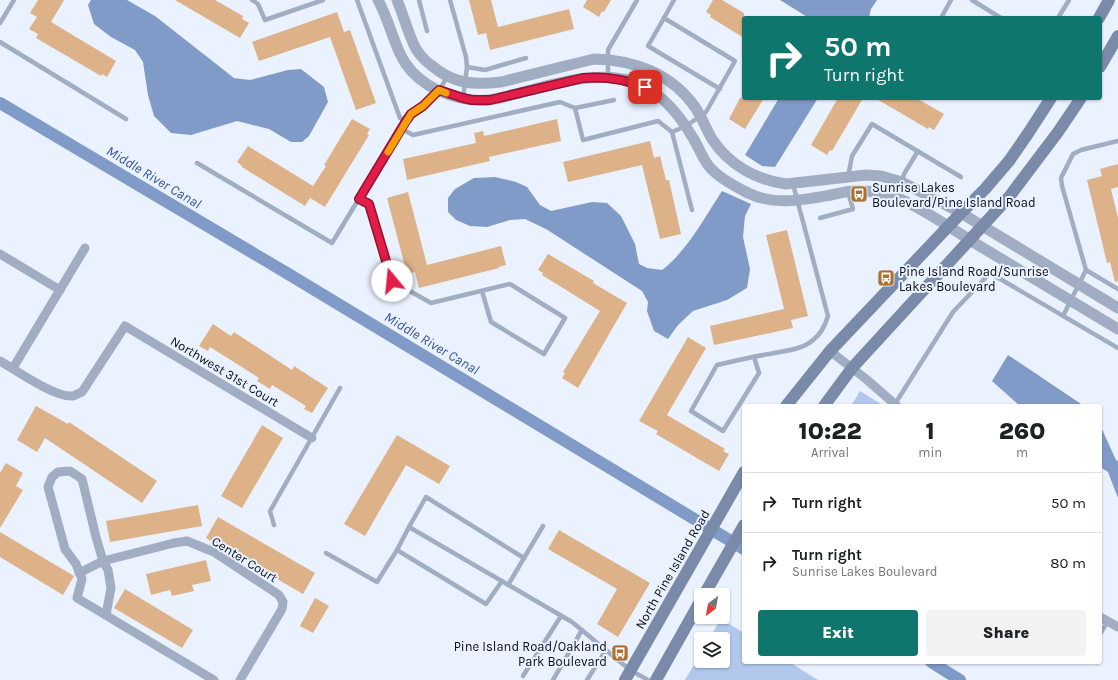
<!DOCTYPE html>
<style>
body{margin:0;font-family:Karla,sans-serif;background:#f2f2f2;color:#202124;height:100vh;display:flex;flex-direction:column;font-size:15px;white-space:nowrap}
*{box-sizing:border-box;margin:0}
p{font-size:13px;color:#757577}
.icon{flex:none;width:22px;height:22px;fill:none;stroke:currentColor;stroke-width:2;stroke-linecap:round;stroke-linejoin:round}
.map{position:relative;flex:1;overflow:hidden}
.side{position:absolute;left:742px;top:404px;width:360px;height:260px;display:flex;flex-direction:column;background:#fff;border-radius:4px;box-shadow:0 1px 3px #0004}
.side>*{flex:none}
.hud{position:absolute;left:742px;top:16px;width:360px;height:84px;border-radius:4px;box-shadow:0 1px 3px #0004;background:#0f766e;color:#fff;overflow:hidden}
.needle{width:26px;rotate:211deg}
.fabs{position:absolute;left:694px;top:588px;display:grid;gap:8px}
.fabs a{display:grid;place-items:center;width:36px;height:36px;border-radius:4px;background:#fff;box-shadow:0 1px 3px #0004;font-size:20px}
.pin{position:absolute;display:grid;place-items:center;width:34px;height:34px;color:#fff;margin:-17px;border-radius:8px;box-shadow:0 2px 6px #0006}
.me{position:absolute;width:44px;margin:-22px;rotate:343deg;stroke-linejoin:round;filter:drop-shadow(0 0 3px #0008)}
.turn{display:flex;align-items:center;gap:14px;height:84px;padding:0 16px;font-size:18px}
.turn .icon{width:52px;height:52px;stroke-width:2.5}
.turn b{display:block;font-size:28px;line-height:34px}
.eta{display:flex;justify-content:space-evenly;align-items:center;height:68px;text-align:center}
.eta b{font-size:24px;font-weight:800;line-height:28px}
.action{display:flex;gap:8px;margin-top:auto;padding:8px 16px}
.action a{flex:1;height:46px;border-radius:4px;background:#0f766e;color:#fff;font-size:16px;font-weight:800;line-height:46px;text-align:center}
.action a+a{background:#f2f2f2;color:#202124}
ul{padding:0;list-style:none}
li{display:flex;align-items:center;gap:12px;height:60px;padding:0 16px;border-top:1px solid #e0e0e0}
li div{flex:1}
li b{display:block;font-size:15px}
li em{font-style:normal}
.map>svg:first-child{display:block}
.green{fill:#b1c7ec}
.water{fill:#819bc9}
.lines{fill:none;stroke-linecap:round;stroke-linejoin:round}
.canal{stroke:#819bc9;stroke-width:12}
.building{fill:#ddb289}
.service{stroke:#a0adc2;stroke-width:4.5}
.minor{stroke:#a0adc2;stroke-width:9}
.tertiary{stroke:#a0adc2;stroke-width:11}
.secondary{stroke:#7a8baa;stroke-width:12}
.route-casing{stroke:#92132f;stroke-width:10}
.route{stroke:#e11d48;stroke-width:7}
.slow{stroke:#f59e0b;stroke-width:7}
.labels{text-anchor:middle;stroke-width:4;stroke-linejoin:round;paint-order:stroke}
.poi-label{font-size:13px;fill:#080e19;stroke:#eaf1ff;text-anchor:start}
.street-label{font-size:13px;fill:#080e19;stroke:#eaf1ff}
.water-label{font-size:14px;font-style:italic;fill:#355590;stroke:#eaf1ff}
</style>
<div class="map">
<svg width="1118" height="680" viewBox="0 0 1118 680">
<rect width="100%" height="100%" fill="#eaf1ff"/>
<g class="green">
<polygon points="860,391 884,406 851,406"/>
<polygon points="721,619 744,633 744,662 789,662 818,680 685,680 701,653 701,661 723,661 723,639 709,639"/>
</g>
<g class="water">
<polygon points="91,0 127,0 155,16 234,78 250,80 288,70 301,69 324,87 328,102 309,136 302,142 291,142 269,129 237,121 191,135 171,133 154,116 148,95 143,62 135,50 111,37 94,24 88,5"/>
<polygon points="780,0 877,0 871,9 869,18 809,18"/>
<polygon points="779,98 818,98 775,167 762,166 745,155"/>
<path d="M 495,177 L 516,182 L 527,187 L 540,205 L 551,211 L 592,202 L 607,203 L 621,216 L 635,244 L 639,264 L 647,268 L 662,270 C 687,251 705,217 722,191 L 751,204 L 745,216 L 743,237 L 750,269 L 747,288 L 727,300 L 693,311 L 678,325 L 668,339 L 654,331 L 647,311 L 648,302 L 642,291 L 546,229 L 525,219 L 510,220 L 487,227 L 470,226 L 456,220 L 448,212 L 448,198 L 455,189 L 474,178 Z"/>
<polygon points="1008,355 1084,406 1020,406 992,381"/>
<polygon points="1100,425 1116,460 1118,461 1118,498 1108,472 1100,467"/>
</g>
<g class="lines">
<g class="canal">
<polyline points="0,103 290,275 744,549"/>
<polyline points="931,662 960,680"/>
</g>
</g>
<g class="building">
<polygon points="38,0 64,0 51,22 116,61 107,77 102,74 101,76 36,38 38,34 29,29 37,17 30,13"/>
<polygon points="175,0 215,0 243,16 242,19 249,23 240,38"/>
<polygon points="469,0 491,0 498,27 569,9 574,29 490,50 486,33 478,35"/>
<polygon points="587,0 611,0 604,12 602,11 599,17 583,7"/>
<polygon points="713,0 722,0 744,13 744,38 710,17 711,15 706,12"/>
<polygon points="337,12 344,32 350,30 376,103 356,110 330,37 259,61 252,42"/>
<polygon points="740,98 764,98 745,129 729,119"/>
<polygon points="838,98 863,98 832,151 830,150 827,155 811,145"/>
<polygon points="875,98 916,98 944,114 934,130 929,127 928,129"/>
<polygon points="352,119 370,129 367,134 369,135 325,207 310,198 305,206 242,167 242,166 237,162 248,146 313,186 326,166 324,165"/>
<polygon points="557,119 561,141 489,157 490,161 407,180 403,159 476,143 474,133 483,131 484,136"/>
<polygon points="650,141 654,158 660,156 666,180 669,180 681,234 660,239 642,165 568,182 563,162"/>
<polygon points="1118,164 1118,187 1111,189 1118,218 1118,281 1115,282 1110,262 1107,263 1087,180 1102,176 1100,169"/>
<polygon points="408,192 427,265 501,246 506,265 498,267 499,268 419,288 415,272 407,274 387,198"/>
<polygon points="787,230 808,316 791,320 793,328 714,345 710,326 784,309 766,235"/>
<polygon points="548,254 594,281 593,283 627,303 578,388 562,378 565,373 563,372 600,311 542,275 543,273 538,270"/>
<polygon points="213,324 231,336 234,332 292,370 294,366 328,388 312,413 304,409 306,406 272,385 270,389 257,381 259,378 210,347 208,351 199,346"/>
<polygon points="688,337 706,348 667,415 725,449 723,451 729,454 719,471 656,434 658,431 639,421"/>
<polygon points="36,406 68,424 69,422 157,481 142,503 45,438 37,452 17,440"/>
<polygon points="262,425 283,438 242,508 221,496"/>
<polygon points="397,435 450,466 439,484 406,465 365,536 344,524"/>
<polygon points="6,463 23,473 16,486 23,490 0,528 0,473"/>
<polygon points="198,505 202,526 110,542 106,521"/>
<polygon points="218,517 315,573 303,594 206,538"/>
<polygon points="559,530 650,583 618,637 597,624 617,589 548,549"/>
<polygon points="0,532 74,576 63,595 0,557"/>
<polygon points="206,560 211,581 192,585 194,591 172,596 170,590 151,595 146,574"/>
<polygon points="125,589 193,630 182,648 114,608"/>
<polygon points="315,598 329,606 313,633 300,626"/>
</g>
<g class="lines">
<g class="service">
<polyline points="252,0 258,4 265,20 323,0"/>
<polyline points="357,0 400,118 406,121"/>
<polyline points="419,0 427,31"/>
<polyline points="450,0 466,57 467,67"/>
<polyline points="972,0 1001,18"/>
<polyline points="664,18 674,0"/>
<polyline points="941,18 951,0"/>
<polyline points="1058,18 1069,0"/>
<polyline points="0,23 14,0"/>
<polyline points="0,42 126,119"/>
<polyline points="608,76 608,50 637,0"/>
<polyline points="463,98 467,67 485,70 526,58"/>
<polyline points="575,108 614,100"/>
<polyline points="402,129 413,135 560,102 575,108 583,140 658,121 672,132"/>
<path d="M 197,163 L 332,243 L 406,121 C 415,109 429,103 439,91 C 442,87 444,81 447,77"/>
<polyline points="848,177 852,156 872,124 961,177"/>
<polyline points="902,181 904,174 918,151"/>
<polyline points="359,199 369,204 392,281 431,303 510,284 565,318 544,354 491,322 482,291"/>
<polyline points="692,210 672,132 686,126 706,112 735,61 664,18 648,46 720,89"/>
<polyline points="820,218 853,209 848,192"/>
<polyline points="1086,270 1062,186 1061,178 1073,154 1081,150 1118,141"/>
<polyline points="1063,316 1086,270 1118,289"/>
<path d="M 754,357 L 759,373 L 723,431 L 691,411 L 717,365 C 734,361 751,357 769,354 C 783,351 802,350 813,340 C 821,334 825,326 828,316 L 793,184"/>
<polyline points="895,404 953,312 990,273 1118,348"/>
<polyline points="274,525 270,511 340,388"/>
<polyline points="409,527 572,622 630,670 648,680"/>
<polyline points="326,553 377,582 397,550"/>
<polyline points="502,581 486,604 397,550 409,527 426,497 524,558"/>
<polyline points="508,585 543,526"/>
<polyline points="1100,634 1108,621"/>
<polyline points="523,676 561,616"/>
<polyline points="553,680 582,630"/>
<polyline points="587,680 606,650"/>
</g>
<g class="minor">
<polyline points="0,254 60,290"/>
<polyline points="830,351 866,379 897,406"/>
<path d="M 0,361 C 16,370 55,398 73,396 C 76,395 79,393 82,392 L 125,326 L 312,438"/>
<polyline points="13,368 85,248"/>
<polyline points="79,573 103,561 174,543 187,541 214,552 279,595 283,602 282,609 240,680"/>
<polyline points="106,615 111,588 108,570 103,561 96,537 82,479 70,471 58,472 52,477 48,487 65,549 76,564 82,579 77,598 214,680"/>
<polyline points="1100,617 1118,627"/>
</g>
<g class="tertiary">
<path d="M 378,0 C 398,37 393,68 437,90 C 453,97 472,102 489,100 C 498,99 507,96 515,94 C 552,85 591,71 628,80 C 658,88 678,112 693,138 C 698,146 702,157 708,165 C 716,176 736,187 748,193 C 774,206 803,200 831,195 C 841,193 851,190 861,191 C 871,191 882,193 892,196 C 918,205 949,227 973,242 C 1021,271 1069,300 1118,329"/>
<path d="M 397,0 C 404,16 408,34 416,49 C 420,55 425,61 431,65 C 453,84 473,85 501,82 L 594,59 C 633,60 671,73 695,107 C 702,117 706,129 712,139 C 729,165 756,180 786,184 L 866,175 L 881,176 L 902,182 L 961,213 L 1118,308"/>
</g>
<g class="secondary">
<polyline points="1099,18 1109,0"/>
<polyline points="1100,67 1118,36"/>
<polyline points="786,406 830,351 961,213 985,189 1009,161 1029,132 1051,98"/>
<polyline points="824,406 852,368 1009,197 1058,132 1081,98"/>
<polyline points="704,595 744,525"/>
<polyline points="625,680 744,472"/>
<polyline points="656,680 701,600"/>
</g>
</g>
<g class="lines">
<g class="route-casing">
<path id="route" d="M 392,281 L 369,204 L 359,199 L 406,121 L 411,114 L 423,106 L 439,90 L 463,98 L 472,100 L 490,100 L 583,78 C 605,76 624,79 645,87"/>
</g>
<use href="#route" class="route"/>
<polyline class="slow" points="388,152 411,114 423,106 439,90 446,93"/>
</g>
<defs>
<g id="bus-square" transform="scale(0.9)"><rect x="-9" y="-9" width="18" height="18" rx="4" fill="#ac7132" stroke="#eaf1ff"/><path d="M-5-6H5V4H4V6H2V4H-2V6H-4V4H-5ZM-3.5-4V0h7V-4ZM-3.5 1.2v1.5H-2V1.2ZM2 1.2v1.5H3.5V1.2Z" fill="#fff"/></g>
</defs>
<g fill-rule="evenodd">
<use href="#bus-square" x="859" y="194"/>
<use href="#bus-square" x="886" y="278"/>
<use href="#bus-square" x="620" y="653"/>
</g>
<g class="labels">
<g class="poi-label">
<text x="872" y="192">Sunrise Lakes<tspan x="872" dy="15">Boulevard/Pine Island Road</tspan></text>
<text x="899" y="276">Pine Island Road/Sunrise<tspan x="899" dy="15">Lakes Boulevard</tspan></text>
<text x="607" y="651" text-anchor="end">Pine Island Road/Oakland<tspan x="607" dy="15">Park Boulevard</tspan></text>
</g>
<g class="street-label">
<text transform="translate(225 371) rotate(31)" y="5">Northwest 31st Court</text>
<text transform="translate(245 559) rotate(32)" y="5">Center Court</text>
<text transform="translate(672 569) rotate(-60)" y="5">North Pine Island Road</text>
</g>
<g class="water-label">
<text transform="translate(154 177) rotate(31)" y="5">Middle River Canal</text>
<text transform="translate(432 343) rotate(31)" y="5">Middle River Canal</text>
</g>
</g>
</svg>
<div class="fabs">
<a><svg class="needle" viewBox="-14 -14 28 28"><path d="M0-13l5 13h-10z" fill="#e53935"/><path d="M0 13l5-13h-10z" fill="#757577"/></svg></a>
<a><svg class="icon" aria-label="layers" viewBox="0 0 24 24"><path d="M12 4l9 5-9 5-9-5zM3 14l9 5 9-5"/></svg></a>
</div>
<div class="pin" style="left:645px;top:87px;background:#d93025"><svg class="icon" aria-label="arrive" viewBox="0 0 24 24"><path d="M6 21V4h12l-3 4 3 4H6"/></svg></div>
<svg class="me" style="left:392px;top:281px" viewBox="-20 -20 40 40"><circle r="19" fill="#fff"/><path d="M0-13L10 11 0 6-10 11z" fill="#e11d48"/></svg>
<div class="hud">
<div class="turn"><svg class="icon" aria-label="right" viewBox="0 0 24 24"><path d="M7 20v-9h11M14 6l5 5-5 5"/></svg><div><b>50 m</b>Turn right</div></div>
</div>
<section class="side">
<div class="eta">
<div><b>10:22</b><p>Arrival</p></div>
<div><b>1</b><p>min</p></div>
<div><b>260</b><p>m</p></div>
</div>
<ul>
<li><svg class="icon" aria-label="right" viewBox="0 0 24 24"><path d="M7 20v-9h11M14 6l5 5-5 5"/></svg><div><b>Turn right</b></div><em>50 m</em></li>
<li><svg class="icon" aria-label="right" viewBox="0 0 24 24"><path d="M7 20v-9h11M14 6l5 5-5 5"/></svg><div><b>Turn right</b><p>Sunrise Lakes Boulevard</p></div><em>80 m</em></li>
</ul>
<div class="action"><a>Exit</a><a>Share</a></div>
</section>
</div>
